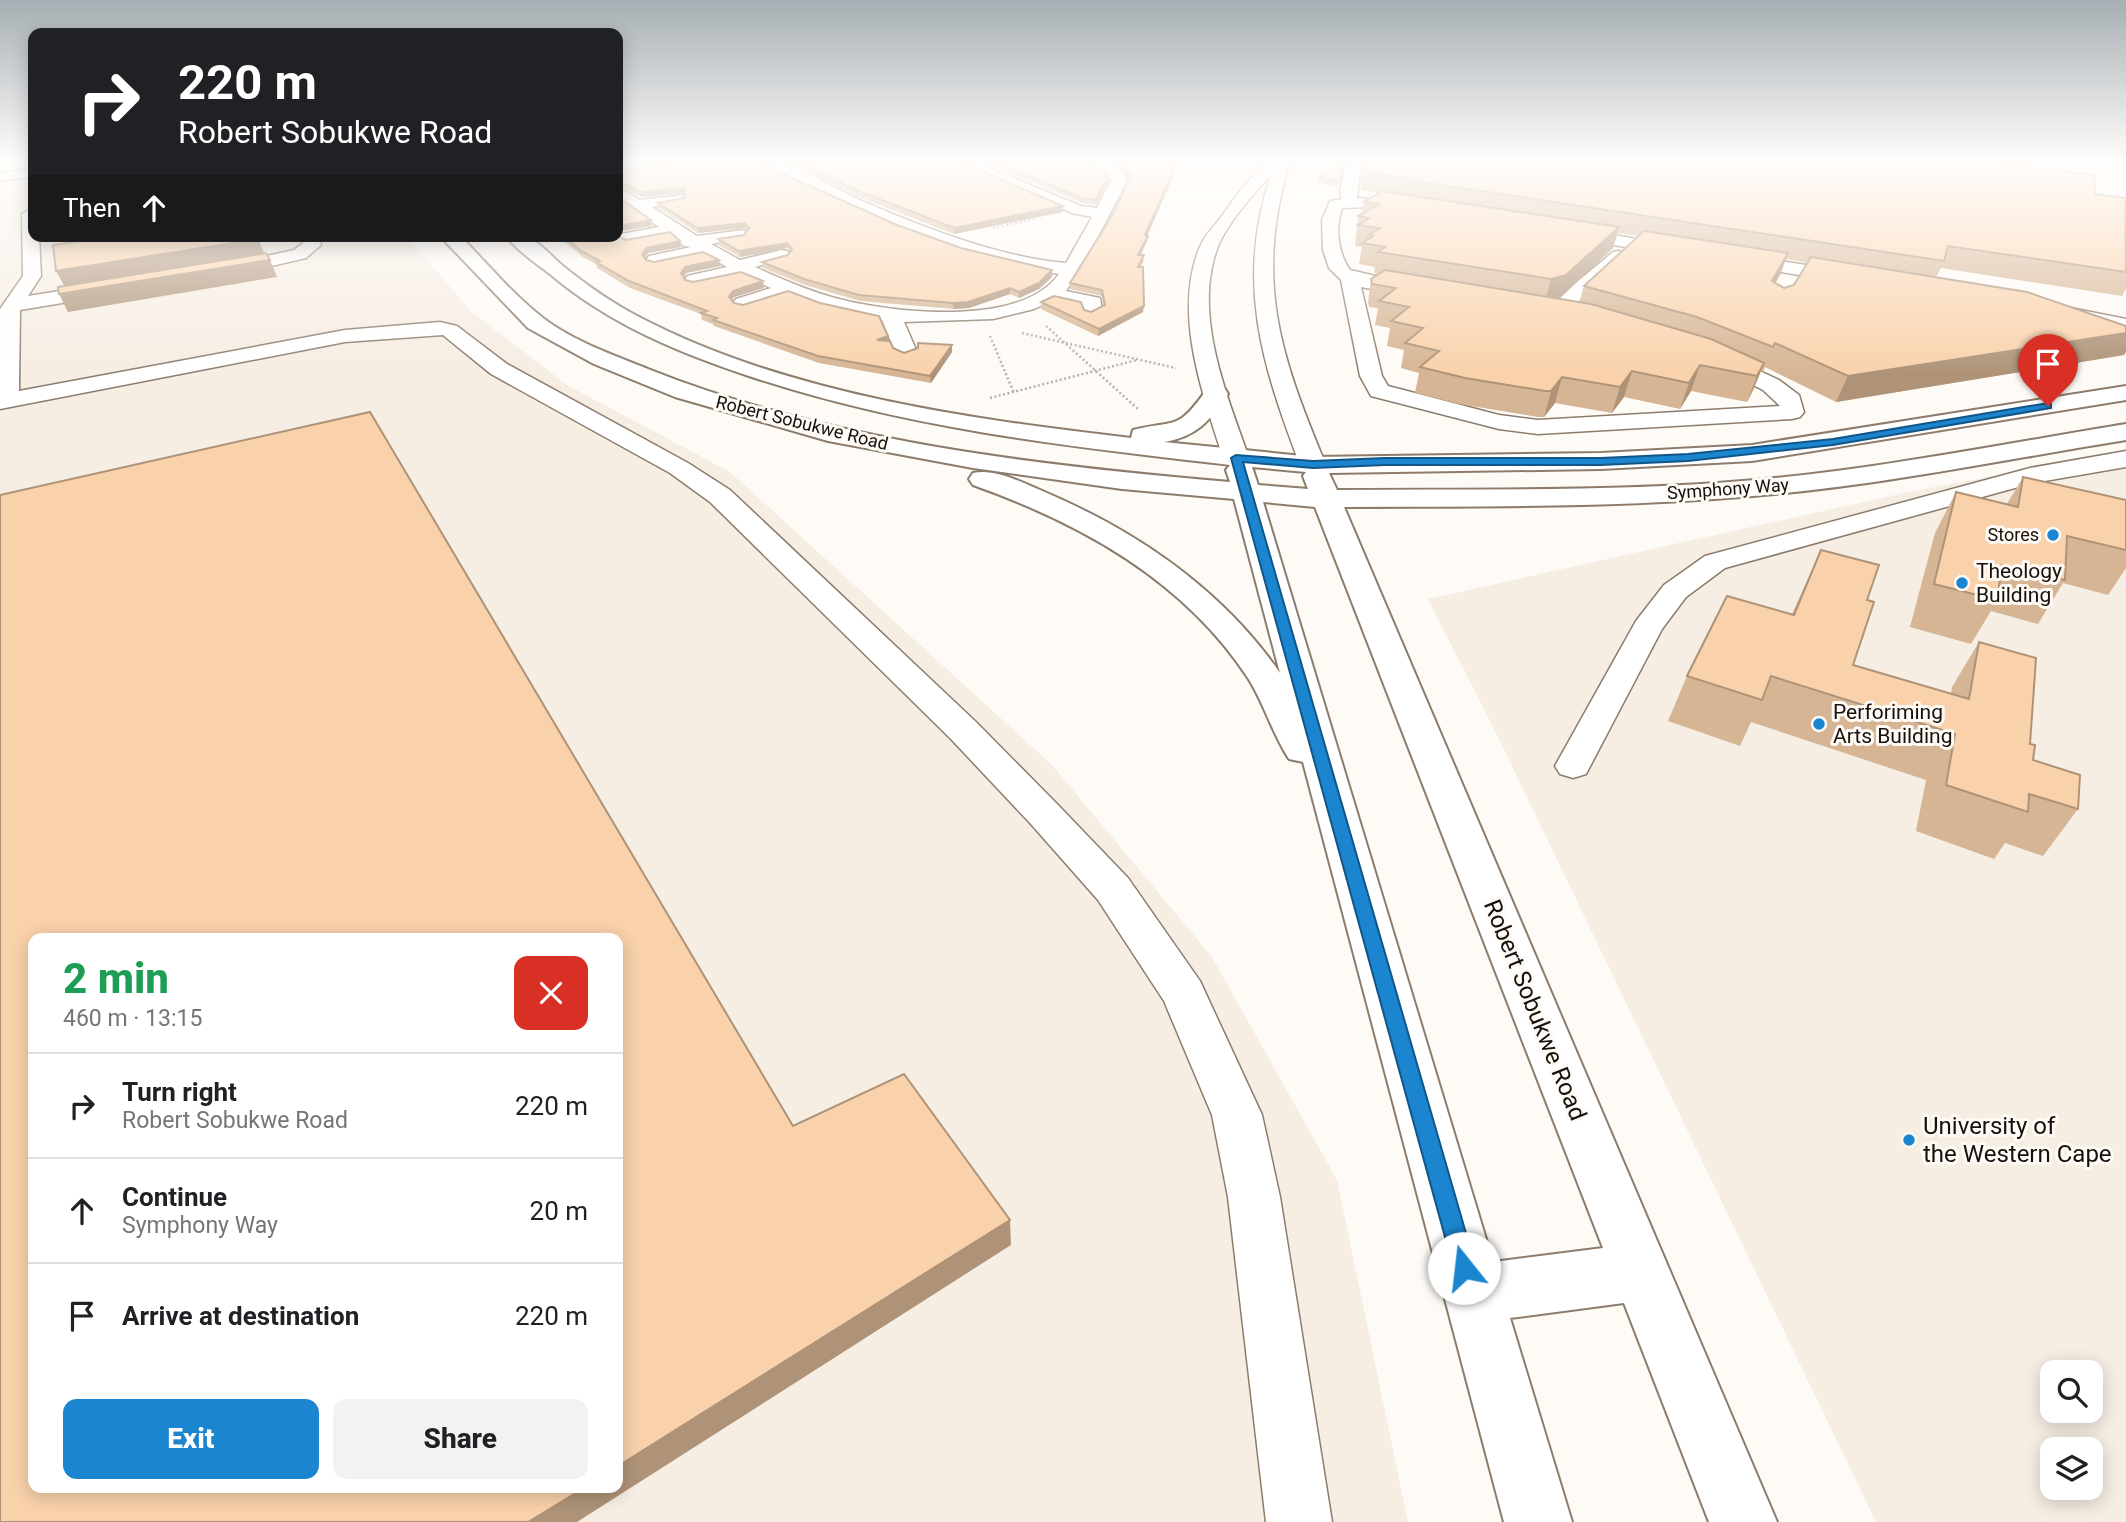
<!DOCTYPE html>
<meta charset="utf-8">
<style>
body{margin:0;font-family:Roboto,sans-serif;background:#f2f2f2;color:#202124;height:100vh;display:flex;flex-direction:column;font-size:26px;white-space:nowrap}
*{box-sizing:border-box;margin:0}
p{font-size:23px;color:#757577}
.icon{flex:none;width:38px;height:38px;fill:none;stroke:currentColor;stroke-width:2;stroke-linecap:round;stroke-linejoin:round}
.map{position:relative;flex:1;overflow:hidden}
.details{position:absolute;left:28px;top:933px;width:595px;height:560px;display:flex;flex-direction:column;background:#fff;border-radius:14px;box-shadow:0 4px 18px #0003}
.details>*{flex:none}
.hud{position:absolute;left:28px;top:28px;width:595px;height:214px;border-radius:14px;box-shadow:0 4px 18px #0003;background:#202124;color:#fff;overflow:hidden}
.buttons{position:absolute;left:2040px;top:1360px;display:grid;gap:14px}
.buttons a{display:grid;place-items:center;width:63px;height:63px;border-radius:14px;background:#fff;box-shadow:0 4px 18px #0003;font-size:35px}
.pin{position:absolute;display:grid;place-items:center;width:60px;height:60px;color:#fff;margin:-72px -30px;border-radius:50% 50% 50% 0;rotate:-45deg;box-shadow:0 0 7px #0007}
.pin .icon{rotate:45deg}
.me{position:absolute;width:77px;margin:-38px;rotate:344deg;stroke-linejoin:round;filter:drop-shadow(0 0 5px #0008)}
.turn{display:flex;align-items:center;gap:24px;height:147px;padding:0 35px;font-size:32px}
.turn .icon{width:91px;height:91px;stroke-width:2.5}
.turn b{display:block;font-size:49px;line-height:60px}
.then{display:flex;align-items:center;height:66px;padding:0 35px;background:#0003;gap:14px;font-size:26px}
.round{display:grid;place-items:center;flex:none;width:74px;height:74px;border-radius:14px;background:#f2f2f2}
.headline{display:flex;align-items:center;justify-content:space-between;height:119px;padding:0 35px}
h1{font-size:42px;font-weight:800;line-height:52px;color:#1e9e55}
.cta{display:flex;gap:14px;margin-top:auto;padding:14px 35px}
.cta a{flex:1;height:80px;border-radius:14px;background:#1b85cf;color:#fff;font-size:28px;font-weight:800;line-height:80px;text-align:center}
.cta a+a{background:#f2f2f2;color:#202124}
ul{padding:0;list-style:none}
li{display:flex;align-items:center;gap:21px;height:105px;padding:0 35px;border-top:2px solid #e0e0e0}
li div{flex:1}
li b{display:block;font-size:26px}
li em{font-style:normal}
.map>svg:first-child{display:block}
.built{fill:#f6ede3;fill-rule:evenodd}
.lines{fill:none;stroke-linecap:round;stroke-linejoin:round}
.minor-casing{stroke:#8d7c6c;stroke-width:3}
.major-casing{stroke:#8d7c6c;stroke-width:4}
.path-far1{stroke:#b5b0ab;stroke-width:2;stroke-dasharray:2 2.5;stroke-linecap:butt}
.path{stroke:#b5b0ab;stroke-width:2.5;stroke-dasharray:2 2.5;stroke-linecap:butt}
.minor{fill:#fff;fill-rule:evenodd}
.major{fill:#fff;fill-rule:evenodd}
.wall{fill:#d6b594;fill-rule:evenodd}
.shaded-wall{fill:#ae9378}
.building{fill:#f9d2ac;stroke:#ae9378;stroke-width:2}
.route{fill:#1b85cf;stroke:#125687;stroke-width:2}
.poi-dot{fill:#1b85cf;stroke:#fefaf6;stroke-width:2.5}
.labels{text-anchor:middle;stroke-width:6;stroke-linejoin:round;paint-order:stroke}
.far-street-label{font-size:18px;fill:#18110b;stroke:#fefaf6}
.far-poi-label{font-size:18px;fill:#18110b;stroke:#fefaf6;text-anchor:end}
.poi-label{font-size:21px;fill:#18110b;stroke:#fefaf6;text-anchor:start}
.near-street-label{font-size:24px;fill:#18110b;stroke:#fefaf6}
.near-poi-label{font-size:24px;fill:#18110b;stroke:#fefaf6;text-anchor:start}
</style>
<div class="map">
<svg width="2126" height="1522" viewBox="0 0 2126 1522">
<rect width="100%" height="100%" fill="#fefaf6"/>
<g class="built">
<path d="M 0,161 L 33,161 L 33,236 L 406,236 L 472,312 L 567,385 L 730,472 L 1052,765 L 1212,957 L 1337,1180 L 1408,1522 L 0,1522 ZM 33,938 L 618,938 L 618,1488 L 33,1488 Z"/>
<path d="M 2126,450 L 2126,1522 L 1876,1522 L 1498,737 L 1428,599 L 1904,493 ZM 2053,1372 L 2091,1372 L 2091,1410 L 2053,1410 ZM 2053,1449 L 2091,1449 L 2091,1488 L 2053,1488 Z"/>
</g>
<g class="lines">
<g class="minor-casing">
<g id="minor">
<polygon points="645,161 682,161 675,165 618,174 618,166"/>
<path d="M 760,161 C 795,161 828,186 860,200 C 919,226 1002,258 1066,263 L 1092,217 L 1072,213 L 952,161 L 972,161 L 1081,206 L 1097,208 L 1112,179 L 1081,161 C 1100,161 1116,162 1128,179 L 1089,254 L 1066,291 L 1100,298 L 1102,310 L 1092,316 L 1085,314 L 1083,306 L 1054,300 L 1034,309 L 993,319 L 904,322 L 917,352 L 906,358 L 895,352 L 882,320 L 821,307 L 789,295 L 743,309 L 736,307 L 733,303 L 736,299 L 771,288 L 742,275 L 694,286 L 687,284 L 685,280 L 687,276 L 727,267 L 705,255 L 655,265 L 649,264 L 646,260 L 649,256 L 691,247 L 684,246 L 672,235 L 627,243 L 618,238 L 621,234 L 659,227 L 618,199 L 618,187 L 640,200 L 685,195 L 685,201 L 652,207 L 697,236 L 744,230 L 747,234 L 744,238 L 711,244 L 740,260 L 781,250 L 787,251 L 790,255 L 787,259 L 755,267 C 781,279 807,290 835,298 C 891,313 1021,328 1059,274 C 972,262 885,226 807,187 C 792,180 772,173 760,161 Z"/>
<path d="M 1270,161 L 1290,161 C 1254,280 1280,355 1326,465 L 1322,470 L 1304,470 L 1300,465 C 1262,365 1235,281 1271,175 C 1254,193 1225,226 1217,249 C 1193,316 1227,395 1249,458 L 1245,463 L 1227,463 L 1223,458 C 1203,394 1173,315 1199,249 C 1204,235 1216,225 1224,213 C 1237,194 1251,176 1270,161 Z"/>
<path d="M 1347,161 L 1361,161 L 1357,198 L 1414,203 L 1422,208 L 1414,213 L 1373,207 L 1342,208 C 1335,228 1338,253 1350,270 L 1427,288 L 1430,292 L 1420,298 L 1361,287 L 1382,376 L 1388,386 L 1499,415 L 1538,420 L 1780,406 L 1763,390 L 1705,360 L 1702,355 L 1705,350 L 1713,349 L 1779,380 L 1799,395 L 1804,412 L 1800,417 L 1792,419 L 1538,434 L 1499,429 L 1371,396 L 1360,376 L 1341,280 L 1329,268 L 1323,250 L 1322,220 L 1330,201 L 1342,199 L 1340,191 Z"/>
<polygon points="33,169 33,177 0,181 0,173"/>
<polygon points="33,207 33,236 39,236 41,276 28,296 110,283 120,289 110,295 20,310 19,391 345,330 440,322 457,326 507,364 688,463 730,490 976,722 1058,805 1128,878 1200,981 1262,1115 1280,1197 1332,1522 1266,1522 1228,1197 1212,1115 1164,1001 1098,900 1030,823 950,738 710,502 670,473 491,374 443,335 345,342 0,409 0,309 23,276 22,214"/>
<polygon points="1565,227 1680,246 1689,251 1680,256 1559,236 1556,232 1559,228"/>
<polygon points="301,236 319,236 321,245 306,258 223,277 214,271 216,267 294,250 303,243"/>
<path d="M 1619,251 L 1628,256 L 1625,260 C 1598,286 1573,316 1532,316 C 1524,316 1517,317 1512,310 L 1515,306 L 1558,298 L 1613,252 Z"/>
<polygon points="1734,254 1853,272 1862,278 1853,284 1728,263 1725,259"/>
<polygon points="2066,307 2126,319 2126,331 2059,317 2056,313"/>
<polygon points="2126,451 2126,467 2033,483 1725,568 1686,597 1662,629 1586,774 1573,778 1560,774 1555,766 1636,621 1664,585 1705,556 2030,468"/>
</g>
</g>
<g class="major-casing">
<path id="major" d="M 440,236 L 460,236 C 487,263 513,295 543,318 C 573,341 613,355 648,369 C 831,442 1034,465 1230,482 L 1226,470 L 1230,465 C 1066,446 909,429 752,377 C 679,353 609,324 550,274 C 536,263 517,251 506,236 C 512,236 522,235 527,237 C 540,242 553,258 564,267 C 588,286 612,303 639,317 C 786,394 968,419 1131,438 L 1133,430 C 1177,419 1177,432 1207,389 L 1225,389 L 1228,394 C 1211,420 1196,437 1164,442 L 1313,457 L 1601,453 L 1752,445 L 2126,386 L 2126,400 L 1752,461 L 1601,469 L 1329,473 L 1337,490 C 1476,489 1616,492 1755,480 C 1879,469 2003,444 2126,424 L 2126,440 C 2002,460 1878,486 1753,496 C 1617,508 1480,506 1344,507 L 1777,1522 L 1709,1522 L 1624,1303 L 1510,1318 L 1572,1522 L 1504,1522 L 1303,762 L 1289,759 C 1272,733 1264,703 1248,678 C 1184,580 1080,523 973,485 L 969,479 L 973,473 C 994,468 1021,482 1040,490 C 1135,530 1220,587 1280,673 L 1234,499 L 1122,489 L 973,468 L 828,441 L 675,397 L 594,364 L 528,328 ZM 1252,467 L 1306,472 L 1303,476 L 1308,489 L 1258,485 ZM 1263,502 L 1315,507 L 1603,1248 L 1493,1262 Z"/>
</g>
<polyline class="path-far1" points="993,228 1035,219"/>
<g class="path">
<polyline points="1046,326 1138,409"/>
<polyline points="1022,333 1176,368"/>
<polyline points="990,336 1014,393"/>
<polyline points="990,398 1137,360"/>
</g>
<use href="#minor" class="minor"/>
<use href="#major" class="major"/>
</g>
<g class="wall">
<polygon points="780,161 958,161 1063,212 954,234 861,198 800,167"/>
<polygon points="980,161 1085,161 1109,175 1109,180 1096,205 1082,203"/>
<polygon points="1108,161 1181,161 1175,163 1175,172 1147,235 1147,241 1140,255 1144,261 1141,267 1143,312 1098,336 1041,309 1041,302 1091,312 1103,305 1102,296 1070,289 1070,283 1116,209 1129,179 1120,167"/>
<path d="M 1363,161 L 1995,161 L 1999,164 L 2095,194 L 2126,207 L 2126,289 L 2122,296 L 1941,268 L 1936,277 L 2126,326 L 2126,352 L 2124,355 L 1836,402 L 1765,367 L 1763,372 L 1761,371 L 1754,388 L 1747,402 L 1691,391 L 1680,409 L 1624,397 L 1612,413 L 1555,403 L 1544,417 L 1538,417 L 1459,404 L 1415,393 L 1419,373 L 1401,368 L 1404,350 L 1387,346 L 1390,328 L 1375,325 L 1378,308 L 1369,307 L 1368,302 L 1371,279 L 1378,274 L 1374,273 L 1375,267 L 1359,264 L 1362,247 L 1355,246 L 1358,216 L 1362,214 L 1364,202 L 1378,193 L 1361,190 ZM 1618,233 L 1638,236 L 1584,286 L 1579,303 L 1556,299 L 1560,298 L 1613,248 ZM 1786,259 L 1808,263 L 1794,285 L 1784,288 L 1775,283 L 1780,275 Z"/>
<polygon points="1343,166 1338,186 1319,183 1319,178"/>
<polygon points="618,170 781,173 897,225 961,248 1052,270 1052,277 1039,289 1019,298 1010,294 969,308 954,309 860,301 805,285 763,268 762,262 788,255 790,252 787,248 740,257 719,245 718,239 744,235 747,230 746,228 698,233 659,208 658,203 684,198 685,193 641,197 618,186"/>
<polygon points="618,197 652,226 621,231 619,236 626,240 681,247 648,253 645,258 646,260 654,262 720,266 686,273 684,277 685,280 693,282 764,288 734,297 732,300 734,303 888,341 893,348 904,353 952,345 952,352 931,383 819,363 714,326 713,324 702,320 701,314 630,288 597,268 596,264 583,257 558,236 618,236"/>
<polygon points="2023,477 2126,500 2126,568 2108,595 2063,583 2038,624 1991,611 1971,644 1910,627 1935,533 1956,492 2007,504"/>
<polygon points="1821,550 1867,600 1853,665 1951,694 1952,687 1979,642 2030,744 2033,760 2078,809 2043,856 2005,843 1994,859 1916,831 1926,780 1751,722 1740,746 1668,721 1687,676 1792,614"/>
</g>
<g class="shaded-wall">
<polygon points="618,161 631,161 618,164"/>
<polygon points="1175,167 1175,172 1145,241 1148,236 1147,241 1138,261 1138,255 1145,235"/>
<polygon points="1109,175 1109,180 1096,205 1096,200"/>
<polygon points="686,188 687,193 641,197 639,192"/>
<polygon points="1063,206 1063,212 954,234 954,228"/>
<polygon points="651,220 652,226 621,231 617,240 618,229 619,226"/>
<polygon points="745,223 746,228 698,233 697,228"/>
<polygon points="1619,227 1613,248 1560,298 1545,302 1551,279"/>
<polygon points="258,239 265,255 65,287 56,271"/>
<polygon points="680,241 681,247 648,253 643,260 642,254 647,248"/>
<polygon points="787,243 787,248 740,257 739,251"/>
<polygon points="1788,253 1780,275 1763,304 1772,281"/>
<polygon points="270,260 277,277 68,312 59,294"/>
<polygon points="719,260 720,266 686,273 683,279 681,273 685,267"/>
<polygon points="1052,270 1052,277 1039,289 1019,298 1019,292"/>
<polygon points="763,281 764,288 734,297 730,303 729,297 733,291"/>
<polygon points="1010,288 1010,294 969,308 954,309 953,303"/>
<polygon points="1144,306 1143,312 1098,336 1099,329"/>
<polygon points="2126,333 2126,352 2124,355 1836,402 1848,376"/>
<polygon points="888,336 888,342 877,340"/>
<polygon points="952,345 952,352 931,383 930,376"/>
<polygon points="1764,363 1754,388 1747,402 1757,376"/>
<polygon points="1700,365 1691,391 1680,409 1689,383"/>
<polygon points="1632,371 1624,397 1612,413 1620,387"/>
<polygon points="1562,377 1555,403 1544,417 1551,391"/>
<polygon points="1010,1220 1011,1245 577,1522 528,1522 584,1488 618,1488 618,1466"/>
</g>
<g class="building">
<polygon points="676,161 762,161 781,173 897,225 961,248 1052,270 1039,283 1019,292 1010,288 968,302 953,303 859,295 804,279 762,262 788,255 792,249 787,243 739,251 718,239 744,235 749,228 745,223 697,228 658,203 684,198 686,188 639,192 618,181 618,170 674,163"/>
<polygon points="796,161 958,161 1063,206 954,228 861,192"/>
<polygon points="992,161 1085,161 1109,175 1096,200 1082,198"/>
<polygon points="1119,161 1175,161 1175,167 1145,235 1148,236 1138,255 1144,255 1138,267 1143,267 1144,306 1099,329 1041,302 1054,296 1081,302 1084,310 1091,312 1105,305 1102,290 1070,283 1116,209 1130,175"/>
<polygon points="1364,161 1995,161 1999,164 2094,175 2095,194 2125,198 2126,272 1948,246 1944,261 1402,179 1404,178 1363,171"/>
<polygon points="1343,166 1339,181 1319,178"/>
<polygon points="1382,191 1619,227 1566,275 1551,279 1378,252 1385,247 1362,243 1373,236 1369,235 1380,228 1358,225 1369,218 1358,216 1379,204 1364,202"/>
<polygon points="618,197 651,220 619,226 618,229"/>
<polygon points="1644,231 1788,253 1772,281 1784,288 1794,285 1811,257 2027,292 2126,326 2126,333 1848,376 1775,343 1773,347 1697,317 1584,286"/>
<polygon points="670,232 680,241 647,248 642,254 646,260 654,262 703,252 719,260 685,267 681,273 685,280 693,282 741,272 763,281 733,291 729,297 734,303 743,305 788,291 820,303 879,316 888,336 877,340 890,341 893,348 904,353 918,348 918,343 952,345 930,376 818,356 713,320 717,318 701,313 707,311 629,281 596,262 600,261 581,251 564,236 618,236 626,240"/>
<polygon points="88,236 257,236 258,239 56,271 53,245 89,240"/>
<polygon points="266,253 270,260 59,294 58,287"/>
<polygon points="1385,270 1591,304 1711,339 1764,363 1757,376 1700,365 1689,383 1632,371 1620,387 1562,377 1551,391 1545,391 1465,378 1420,367 1439,351 1405,343 1423,328 1391,321 1409,307 1379,301 1396,288 1372,284 1371,279"/>
<polygon points="370,412 793,1126 904,1074 1010,1220 618,1466 618,938 33,938 33,1488 584,1488 528,1522 0,1522 0,495"/>
<polygon points="2023,477 2126,500 2126,550 2067,536 2065,580 2002,565 1997,600 1934,584 1956,492 2018,507"/>
<polygon points="1821,550 1879,565 1867,600 1874,602 1853,665 1969,699 1979,642 2036,658 2030,744 2035,745 2033,760 2080,775 2078,809 2029,794 2028,812 1946,785 1955,734 1771,676 1762,700 1687,676 1727,596 1794,615"/>
</g>
<linearGradient id="sky" x2="0" y2="1"><stop stop-color="#a6aeb3"/><stop offset="0.43" stop-color="#fffdfb"/><stop offset="1" stop-color="#fffdfb" stop-opacity="0"/></linearGradient>
<rect width="2126" height="374" fill="url(#sky)"/>
<polygon class="route" points="2048,403 2051,404 2051,408 1833,445 1688,461 1601,465 1385,465 1313,468 1243,462 1476,1268 1473,1277 1464,1280 1456,1277 1231,458 1236,455 1313,461 1385,458 1601,458 1688,454 1833,439"/>
<g class="poi-dot">
<circle cx="2053" cy="535" r="7"/>
<circle cx="1962" cy="583" r="7"/>
<circle cx="1819" cy="724" r="7"/>
<circle cx="1909" cy="1140" r="7"/>
</g>
<g class="labels">
<g class="far-street-label">
<text transform="translate(802 423) rotate(14)" y="6">Robert Sobukwe Road</text>
<text transform="translate(1728 489) rotate(-4)" y="6">Symphony Way</text>
</g>
<g class="far-poi-label">
<text x="2039" y="541">Stores</text>
</g>
<g class="poi-label">
<text x="1976" y="578">Theology<tspan x="1976" dy="24">Building</tspan></text>
<text x="1833" y="719">Perforiming<tspan x="1833" dy="24">Arts Building</tspan></text>
</g>
<g class="near-street-label">
<text transform="translate(1535 1010) rotate(68)" y="8">Robert Sobukwe Road</text>
</g>
<g class="near-poi-label">
<text x="1923" y="1134">University of<tspan x="1923" dy="28">the Western Cape</tspan></text>
</g>
</g>
</svg>
<div class="buttons">
<a><svg class="icon" aria-label="search" viewBox="0 0 24 24"><circle cx="10" cy="10" r="6"/><path d="M15 15l6 6"/></svg></a>
<a><svg class="icon" aria-label="layers" viewBox="0 0 24 24"><path d="M12 4l9 5-9 5-9-5zM3 14l9 5 9-5"/></svg></a>
</div>
<div class="pin" style="left:2048px;top:406px;background:#d93025"><svg class="icon" aria-label="arrive" viewBox="0 0 24 24"><path d="M6 21V4h12l-3 4 3 4H6"/></svg></div>
<svg class="me" style="left:1464px;top:1268px" viewBox="-20 -20 40 40"><circle r="19" fill="#fff"/><path d="M0-13L10 11 0 6-10 11z" fill="#1b85cf"/></svg>
<div class="hud">
<div class="turn"><svg class="icon" aria-label="right" viewBox="0 0 24 24"><path d="M7 20v-9h11M14 6l5 5-5 5"/></svg><div><b>220 m</b>Robert Sobukwe Road</div></div>
<div class="then">Then<svg class="icon" aria-label="ahead" viewBox="0 0 24 24"><path d="M12 20V5M6 11l6-6 6 6"/></svg></div>
</div>
<section class="details">
<div class="headline"><div><h1>2 min</h1><p>460 m · 13:15</p></div><a class="round" style="background:#d93025;color:#fff"><svg class="icon" aria-label="close" viewBox="0 0 24 24"><path d="M6 6l12 12M18 6L6 18"/></svg></a></div>
<ul>
<li><svg class="icon" aria-label="right" viewBox="0 0 24 24"><path d="M7 20v-9h11M14 6l5 5-5 5"/></svg><div><b>Turn right</b><p>Robert Sobukwe Road</p></div><em>220 m</em></li>
<li><svg class="icon" aria-label="ahead" viewBox="0 0 24 24"><path d="M12 20V5M6 11l6-6 6 6"/></svg><div><b>Continue</b><p>Symphony Way</p></div><em>20 m</em></li>
<li><svg class="icon" aria-label="arrive" viewBox="0 0 24 24"><path d="M6 21V4h12l-3 4 3 4H6"/></svg><div><b>Arrive at destination</b></div><em>220 m</em></li>
</ul>
<div class="cta"><a>Exit</a><a>Share</a></div>
</section>
</div>
